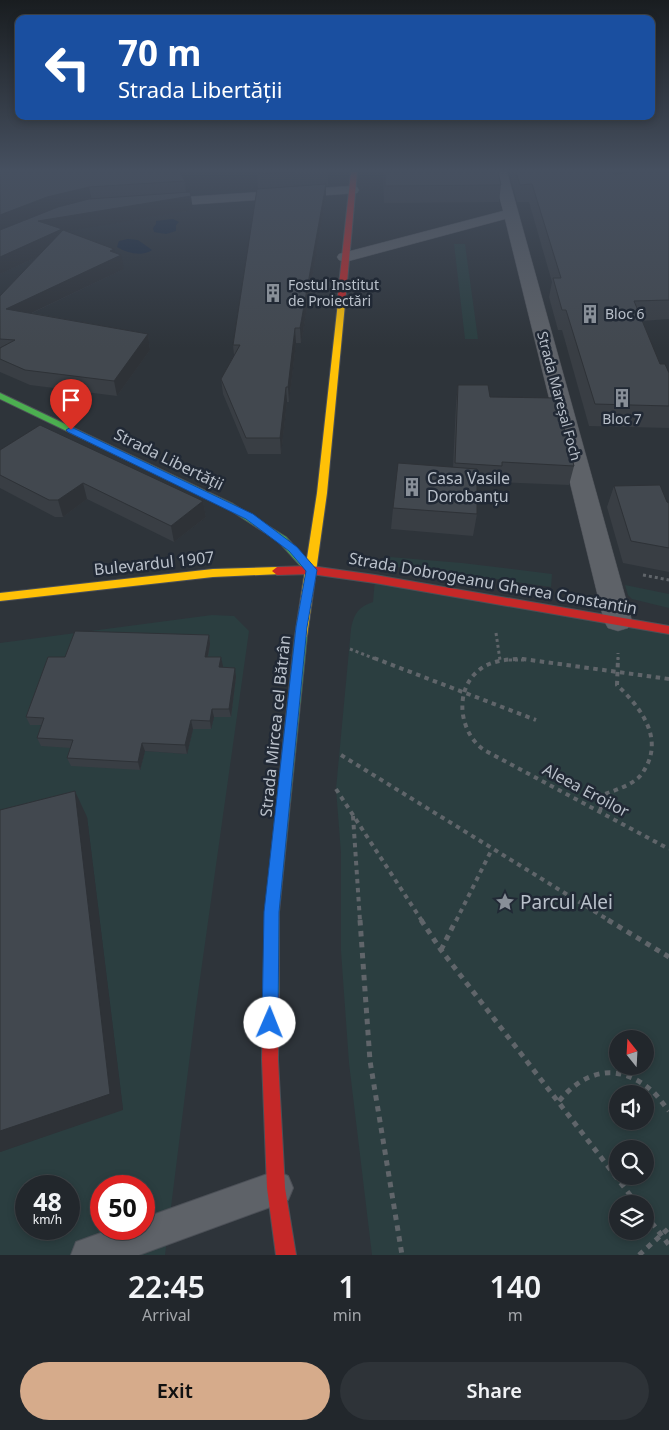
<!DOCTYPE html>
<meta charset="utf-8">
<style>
body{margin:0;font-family:"Noto Sans",sans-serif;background:#2e3338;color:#f1f3f6;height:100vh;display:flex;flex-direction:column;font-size:19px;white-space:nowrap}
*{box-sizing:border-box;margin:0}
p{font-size:16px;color:#a2a5a9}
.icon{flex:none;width:28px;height:28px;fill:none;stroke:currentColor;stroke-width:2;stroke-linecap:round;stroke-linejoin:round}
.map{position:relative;height:1255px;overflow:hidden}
.panel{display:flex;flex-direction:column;background:#22272c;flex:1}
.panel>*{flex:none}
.hud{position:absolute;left:15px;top:15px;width:640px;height:105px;border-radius:10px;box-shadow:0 2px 8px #0003,0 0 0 1px #3f4448;background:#1a4fa0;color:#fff;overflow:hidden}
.needle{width:32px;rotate:342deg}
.controls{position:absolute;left:609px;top:1030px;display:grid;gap:10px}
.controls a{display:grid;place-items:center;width:45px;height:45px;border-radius:50%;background:#22272c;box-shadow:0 2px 8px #0003,0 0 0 1px #3f4448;font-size:25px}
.speed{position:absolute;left:15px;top:1175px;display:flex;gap:10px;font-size:25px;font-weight:700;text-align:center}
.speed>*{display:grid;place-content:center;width:65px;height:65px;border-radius:50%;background:#22272c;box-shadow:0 2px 8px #0003,0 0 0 1px #3f4448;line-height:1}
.speed small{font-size:12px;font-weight:400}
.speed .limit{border:8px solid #d22;background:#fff;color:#111}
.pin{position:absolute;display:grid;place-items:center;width:42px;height:42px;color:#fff;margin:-51px -21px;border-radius:50% 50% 50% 0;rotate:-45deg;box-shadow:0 0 5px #0007}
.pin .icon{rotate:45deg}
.me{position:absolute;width:55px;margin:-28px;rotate:1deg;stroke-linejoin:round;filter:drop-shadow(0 0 4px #0008)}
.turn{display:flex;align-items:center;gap:18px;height:105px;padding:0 20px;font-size:22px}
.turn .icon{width:65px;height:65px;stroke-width:2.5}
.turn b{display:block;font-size:35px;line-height:42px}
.eta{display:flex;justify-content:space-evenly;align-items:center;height:85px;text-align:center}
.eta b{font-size:30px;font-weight:600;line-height:35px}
.button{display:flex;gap:10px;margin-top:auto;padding:10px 20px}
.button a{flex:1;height:58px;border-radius:30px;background:#d6ab8b;color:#111;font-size:20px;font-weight:600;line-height:58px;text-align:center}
.button a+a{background:#2e3338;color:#f1f3f6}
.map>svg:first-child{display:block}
.green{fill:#2b3e40;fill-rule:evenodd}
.water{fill:#1d2b3e}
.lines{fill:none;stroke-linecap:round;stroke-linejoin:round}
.lane-casing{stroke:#4c5057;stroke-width:2}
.street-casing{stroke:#4c5057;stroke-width:1}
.fast-casing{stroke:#4c5057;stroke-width:2}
.slow-casing{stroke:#4c5057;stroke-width:2}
.jam-casing{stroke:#4c5057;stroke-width:2}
.path-far2{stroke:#60656a;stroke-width:3;stroke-dasharray:3 3;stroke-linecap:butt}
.path-far1{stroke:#60656a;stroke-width:4;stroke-dasharray:4.5 4.5;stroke-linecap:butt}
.path{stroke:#60656a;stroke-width:5;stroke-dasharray:5.5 5.5;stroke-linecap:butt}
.lane{fill:#5e6268;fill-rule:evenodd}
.street{fill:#5e6268;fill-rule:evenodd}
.fast{fill:#4caf50;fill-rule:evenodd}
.slow{fill:#ffc107;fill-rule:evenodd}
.jam{fill:#c62828;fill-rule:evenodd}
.wall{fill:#393e44}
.shaded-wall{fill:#2e3237}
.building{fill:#42484f;stroke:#2e3237}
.route{fill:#1a73e8;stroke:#114b97}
.labels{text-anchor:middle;stroke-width:5;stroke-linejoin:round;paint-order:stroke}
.far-poi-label{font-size:14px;fill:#b9c0ca;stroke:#212935;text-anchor:start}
.far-street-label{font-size:14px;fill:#b9c0ca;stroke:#212935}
.street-label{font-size:16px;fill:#b9c0ca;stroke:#212935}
.poi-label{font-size:16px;fill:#b9c0ca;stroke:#212935;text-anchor:start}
.near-poi-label{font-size:19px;fill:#b9c0ca;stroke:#212935;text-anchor:start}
</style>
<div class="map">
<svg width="669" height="1255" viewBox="0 0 669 1255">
<rect width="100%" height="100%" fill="#2e343a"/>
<g class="green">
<polygon points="454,244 465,244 478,339 465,339"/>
<polygon points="390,557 462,563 552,574 551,587 462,574 388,566"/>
<path d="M 375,579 L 669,630 L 669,1255 L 372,1255 L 349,1063 L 341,951 L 341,853 L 336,789 L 351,629 C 354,614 358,607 373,602 ZM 618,1039 L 645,1039 L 645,1066 L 618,1066 ZM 618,1094 L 645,1094 L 645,1121 L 618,1121 ZM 618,1149 L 645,1149 L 645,1176 L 618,1176 ZM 618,1204 L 645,1204 L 645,1231 L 618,1231 Z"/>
<polygon points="625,585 669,594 669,608 632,599 628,595"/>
<path d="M 212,615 L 234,616 L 249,631 L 196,1007 L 165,1255 L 0,1255 L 0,1152 L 123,1109 L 87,817 L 0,840 L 0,643 ZM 210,644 L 206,665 L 231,717 L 214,717 L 211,729 L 193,729 L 187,754 L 145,751 L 140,770 L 77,748 L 48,726 L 30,724 ZM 26,1186 L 69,1186 L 69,1229 L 26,1229 ZM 101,1186 L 144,1186 L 144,1229 L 101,1229 Z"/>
</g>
<g class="water">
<polygon points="173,219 179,222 176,225 176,231 166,234 154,232 153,228 156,224 156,221"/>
<path d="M 128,239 L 138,240 L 152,250 C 142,257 127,253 117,247 L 119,241 Z"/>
</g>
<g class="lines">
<g class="lane-casing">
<polygon id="lane" points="276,1171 288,1176 293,1188 288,1200 276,1205 139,1255 71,1255 76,1242 112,1229 144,1229 144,1218"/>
</g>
<g class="street-casing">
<g id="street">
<polygon points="493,172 507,172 632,621 628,628 618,631 608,628 604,621 505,219 345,262 339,260 337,257 339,254 503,211"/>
<polygon points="352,186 357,187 359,190 357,193 156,207 151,206 149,203 151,200 156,199"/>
</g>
</g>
<g class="fast-casing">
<g id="fast">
<polygon points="0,393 233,504 286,537 316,570 315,573 307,573 278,541 227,508 0,399"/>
<polygon points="301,632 305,633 307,636 279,912 279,995 277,1001 271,1003 265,1001 263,995 265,912 295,636 297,633"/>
</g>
</g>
<g class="slow-casing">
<g id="slow">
<polygon points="338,302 345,304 327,493 307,636 305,639 297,639 295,636 317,493"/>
<polygon points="277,567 282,571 281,574 213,577 0,601 0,593 213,569"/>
</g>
</g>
<g class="jam-casing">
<g id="jam">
<polygon points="351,172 357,172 345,304 341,306 337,304"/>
<polygon points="311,566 375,575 669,626 669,634 375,583 311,574 277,575 272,571 277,567"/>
<polygon points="271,987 277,989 279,995 278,1060 285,1188 296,1255 276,1255 267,1188 262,1060 263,995 265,989"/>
</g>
</g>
<g class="path-far2">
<polyline points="643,575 669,580"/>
<polyline points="496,633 500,660"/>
<polyline points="350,649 378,660"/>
<polyline points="509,660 527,660"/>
<polyline points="618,660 618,653"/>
</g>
<g class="path-far1">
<polyline points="374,658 536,720"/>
<path d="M 669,679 L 523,659 C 510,659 496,660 485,666 C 453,684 457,731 484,750 L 669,849"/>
<polyline points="341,755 610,921"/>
<polyline points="336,789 422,921"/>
<path d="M 600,811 L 605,794 C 616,790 628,786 637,779 C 642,775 645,769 648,763 C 661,733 638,705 617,685 L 618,658"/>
<polyline points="353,816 360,921"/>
<polyline points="456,921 492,849"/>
</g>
<g class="path">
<polyline points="360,920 370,1061 402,1255"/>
<polyline points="421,920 441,950 637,1204"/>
<polyline points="608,920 669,957"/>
<polyline points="441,950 456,920"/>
<path d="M 559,1101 C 585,1070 618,1062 651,1090 C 658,1096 663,1104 669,1111"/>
<polyline points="645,1214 669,1245"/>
<polyline points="639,1255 669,1228"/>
</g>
<use href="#lane" class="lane"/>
<use href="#street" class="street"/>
<use href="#fast" class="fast"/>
<use href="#slow" class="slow"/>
<use href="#jam" class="jam"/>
</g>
<g class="wall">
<polygon points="0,172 185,181 186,192 193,210 65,231 115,253 124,269 32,313 148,334 150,350 117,396 30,385 0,372 0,296 37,257 0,274"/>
<polygon points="257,172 330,172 328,186 326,186 326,197 301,343 296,343 289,402 287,402 281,454 248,454 223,394 221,379 234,355 233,345 258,189"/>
<polygon points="383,172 498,172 501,185 499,202 384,203"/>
<polygon points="509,172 669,172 669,319 642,321 660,364 669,373 669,428 589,426 562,330 558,330 549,297 552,282 529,202 517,202"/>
<polygon points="458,385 490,397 574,466 569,485 499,482 498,486 477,484 477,514 473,536 391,529 393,508 453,467 456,404"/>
<polygon points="0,450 203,501 206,517 174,542 87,499 63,517 55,517 0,488"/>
<polygon points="614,486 669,503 669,572 623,563 607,507"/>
<polygon points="209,635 210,644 208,657 221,657 222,668 236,677 231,717 214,717 211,729 193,729 187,754 145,751 140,770 71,766 67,758 71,748 41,746 37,738 41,725 30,725 26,717 65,657"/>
</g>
<g class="shaded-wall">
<polygon points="328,172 330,172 328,186"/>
<polygon points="608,172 647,172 608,182"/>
<polygon points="326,184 326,197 301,343 300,328"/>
<polygon points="89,187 92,201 0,231 0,215 47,197"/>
<polygon points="191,196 193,210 62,232 65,244 0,274 0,257 38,221"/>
<polygon points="114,249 116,257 121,255 124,269 10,323 6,309"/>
<polygon points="295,328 296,343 289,402 288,387"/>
<polygon points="148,334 150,350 117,396 114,381"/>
<polygon points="286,387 287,402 281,454 280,438"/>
<polygon points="83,483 87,499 63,517 58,500"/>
<polygon points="203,501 206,517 174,542 171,526"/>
<polygon points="209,635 210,644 206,665 205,657"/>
<polygon points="221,657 223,666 221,676 219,667"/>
<polygon points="235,668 236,677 231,717 229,709"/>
<polygon points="212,709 214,717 211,729 210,721"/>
<polygon points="191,720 193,729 187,754 185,745"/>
<polygon points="142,743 145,751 140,770 138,762"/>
<polygon points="75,791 87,817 123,1110 0,1152 0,1131"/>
</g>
<g class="building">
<polygon points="0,172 180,172 185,181 89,187 47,197 0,215"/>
<polygon points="257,172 294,172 257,174"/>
<polygon points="385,172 498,172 501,185 385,186"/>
<polygon points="516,172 611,172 616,175 629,172 669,172 669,300 634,301 660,364 665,364 669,373 669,406 595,404 566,310 562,310 553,278 561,278 532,184 520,185"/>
<polygon points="326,184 300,328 295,328 288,387 286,387 280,438 246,438 221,379 240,345 233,345 257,189"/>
<polygon points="190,192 191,196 38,221 62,229 0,257 0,230 58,207 89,199"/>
<polygon points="63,230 114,249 110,251 121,255 6,309 148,334 114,381 25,370 0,359 0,348 15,340 0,339 0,296"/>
<polygon points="458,385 488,385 490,397 556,398 574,466 502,462 502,466 455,463"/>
<polygon points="40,425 203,501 171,526 83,483 58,500 49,500 0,475 0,450"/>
<polygon points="398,463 477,469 477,514 393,508"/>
<polygon points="660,485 667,502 669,503 669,548 631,541 614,486"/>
<polygon points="75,631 209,635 205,657 221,657 219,667 235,668 229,709 212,709 210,721 191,720 185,745 142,743 138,762 67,758 73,740 37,738 44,718 26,717 48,657 65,657"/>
<polygon points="75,791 110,1094 0,1131 0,810"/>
</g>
<linearGradient id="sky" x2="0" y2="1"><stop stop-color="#191d20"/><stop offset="0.49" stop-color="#465060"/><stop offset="1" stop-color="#465060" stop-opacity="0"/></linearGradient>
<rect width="669" height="348" fill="url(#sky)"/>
<polygon class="route" points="71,427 253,514 297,547 317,570 307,627 279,912 278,1023 276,1029 270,1031 264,1029 262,1023 264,912 296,627 306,571 289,551 246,519 68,432 66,430"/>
<defs>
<g id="building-bare" transform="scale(1.5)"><path d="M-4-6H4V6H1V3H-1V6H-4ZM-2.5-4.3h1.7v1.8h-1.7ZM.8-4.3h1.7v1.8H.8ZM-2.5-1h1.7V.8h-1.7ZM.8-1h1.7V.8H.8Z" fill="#888f98" stroke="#212935" stroke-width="2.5" paint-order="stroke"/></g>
<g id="sight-bare" transform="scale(1.5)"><path d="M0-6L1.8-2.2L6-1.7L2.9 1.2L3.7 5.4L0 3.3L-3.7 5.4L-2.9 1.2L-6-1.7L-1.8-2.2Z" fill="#888f98" stroke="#212935" stroke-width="2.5" paint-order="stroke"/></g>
</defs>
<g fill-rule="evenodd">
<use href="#building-bare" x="273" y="293"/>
<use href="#building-bare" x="590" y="314"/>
<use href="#building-bare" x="622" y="398"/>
<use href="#building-bare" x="412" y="487"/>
<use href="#sight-bare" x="505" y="902"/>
</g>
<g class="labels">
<g class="far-poi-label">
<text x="288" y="290">Fostul Institut<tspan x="288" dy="16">de Proiectări</tspan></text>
<text x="605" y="319">Bloc 6</text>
<text x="622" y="424" text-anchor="middle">Bloc 7</text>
</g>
<g class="far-street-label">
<text transform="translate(559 396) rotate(75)" y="5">Strada Mareșal Foch</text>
</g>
<g class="street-label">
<text transform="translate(169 459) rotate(26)" y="6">Strada Libertății</text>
<text transform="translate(154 563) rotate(-6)" y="6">Bulevardul 1907</text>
<text transform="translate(493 583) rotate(10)" y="6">Strada Dobrogeanu Gherea Constantin</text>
<text transform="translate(275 726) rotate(-84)" y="6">Strada Mircea cel Bătrân</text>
<text transform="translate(586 790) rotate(28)" y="6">Aleea Eroilor</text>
</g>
<g class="poi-label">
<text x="427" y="484">Casa Vasile<tspan x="427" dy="18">Dorobanțu</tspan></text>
</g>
<g class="near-poi-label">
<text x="520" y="909">Parcul Alei</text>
</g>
</g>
</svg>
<div class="controls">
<a><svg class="needle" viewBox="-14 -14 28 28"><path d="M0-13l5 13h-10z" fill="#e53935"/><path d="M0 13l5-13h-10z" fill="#a2a5a9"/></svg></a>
<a><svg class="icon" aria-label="sound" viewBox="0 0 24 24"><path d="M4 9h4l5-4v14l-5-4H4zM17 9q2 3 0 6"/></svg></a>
<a><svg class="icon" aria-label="search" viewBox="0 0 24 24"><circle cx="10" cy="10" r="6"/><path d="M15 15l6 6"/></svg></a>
<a><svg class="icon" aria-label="layers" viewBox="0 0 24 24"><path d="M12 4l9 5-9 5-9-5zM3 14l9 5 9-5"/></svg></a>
</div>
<div class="speed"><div>48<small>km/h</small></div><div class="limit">50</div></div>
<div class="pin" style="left:71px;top:430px;background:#d93025"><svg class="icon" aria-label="arrive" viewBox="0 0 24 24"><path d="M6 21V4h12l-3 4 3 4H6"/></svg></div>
<svg class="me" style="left:270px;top:1023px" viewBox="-20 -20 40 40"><circle r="19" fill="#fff"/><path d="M0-13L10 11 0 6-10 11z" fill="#1a73e8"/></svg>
<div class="hud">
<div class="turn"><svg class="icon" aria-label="left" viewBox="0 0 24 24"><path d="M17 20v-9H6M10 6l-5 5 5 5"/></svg><div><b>70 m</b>Strada Libertății</div></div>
</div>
</div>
<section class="panel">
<div class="eta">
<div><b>22:45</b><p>Arrival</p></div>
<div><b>1</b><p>min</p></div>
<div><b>140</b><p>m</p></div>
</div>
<div class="button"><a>Exit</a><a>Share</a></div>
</section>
